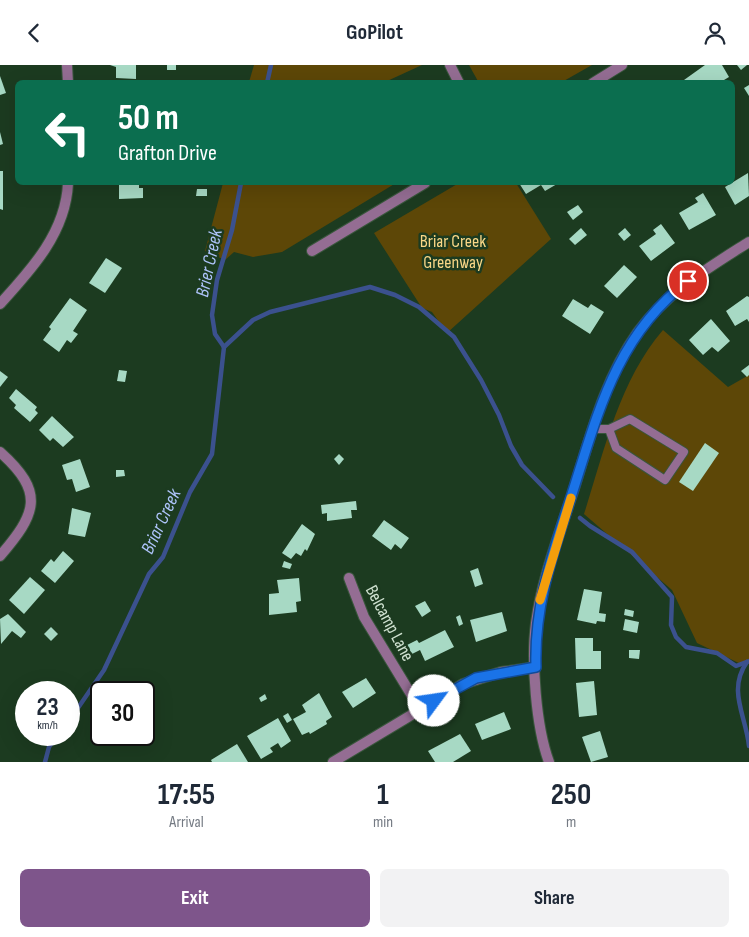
<!DOCTYPE html>
<style>
body{margin:0;font-family:"Sofia Sans Condensed",sans-serif;background:#f2f2f3;color:#1f2937;height:100vh;display:flex;flex-direction:column;font-size:19px;white-space:nowrap}
*{box-sizing:border-box;margin:0}
p{font-size:16px;color:#747a83}
.icon{flex:none;width:28px;height:28px;fill:none;stroke:currentColor;stroke-width:2;stroke-linecap:round;stroke-linejoin:round}
.map{position:relative;height:697px;overflow:hidden}
.side{display:flex;flex-direction:column;background:#fff;flex:1}
.side>*{flex:none}
.hud{position:absolute;left:15px;top:15px;width:720px;height:105px;border-radius:8px;box-shadow:0 5px 20px #0002;background:#0b6e4f;color:#fff;overflow:hidden}
.speed{position:absolute;left:15px;top:616px;display:flex;gap:10px;font-size:25px;font-weight:700;text-align:center}
.speed>*{display:grid;place-content:center;width:65px;height:65px;border-radius:50%;background:#fff;box-shadow:0 5px 20px #0002;line-height:1}
.speed small{font-size:12px;font-weight:400}
.speed .limit{border:2px solid #111;border-radius:8px;background:#fff;color:#111}
.pin{position:absolute;display:grid;place-items:center;width:42px;height:42px;color:#fff;margin:-21px;border:2px solid #fff;border-radius:50%;box-shadow:0 1px 5px #0007}
.me{position:absolute;width:55px;margin:-28px;rotate:59deg;stroke-linejoin:round;filter:drop-shadow(0 0 4px #0008)}
.turn{display:flex;align-items:center;gap:18px;height:105px;padding:0 20px;font-size:22px}
.turn .icon{width:65px;height:65px;stroke-width:2.5}
.turn b{display:block;font-size:35px;line-height:42px}
.eta{display:flex;justify-content:space-evenly;align-items:center;height:85px;text-align:center}
.eta b{font-size:30px;font-weight:700;line-height:35px}
.primary-button{display:flex;gap:10px;margin-top:auto;padding:10px 20px}
.primary-button a{flex:1;height:58px;border-radius:8px;background:#7e558b;color:#fff;font-size:20px;font-weight:700;line-height:58px;text-align:center}
.primary-button a+a{background:#f2f2f3;color:#1f2937}
header{display:flex;justify-content:space-between;align-items:center;height:65px;padding:0 20px;background:#fff;font-size:22px;font-weight:700}
.map>svg:first-child{display:block}
.green{fill:#5d4707}
.lines{fill:none;stroke-linecap:round;stroke-linejoin:round}
.stream{stroke:#3b518e;stroke-width:4.5}
.building{fill:#a7d9c4}
.service-casing{stroke:#39563c;stroke-width:10}
.minor-casing{stroke:#39563c;stroke-width:12}
.service{stroke:#946d93;stroke-width:8}
.minor{stroke:#946d93;stroke-width:10}
.route-casing{stroke:#114b97;stroke-width:12}
.route{stroke:#1a73e8;stroke-width:9}
.slow{stroke:#f59e0b;stroke-width:9}
.labels{text-anchor:middle;stroke-width:5;stroke-linejoin:round;paint-order:stroke}
.park-label{font-size:18px;fill:#f9d787;stroke:#1c3b20}
.street-label{font-size:18px;fill:#d1e3d2;stroke:#1c3b20}
.water-label{font-size:19px;font-style:italic;fill:#aec4fa;stroke:#1c3b20}
</style>
<header><svg class="icon" aria-label="back" viewBox="0 0 24 24"><path d="M15 5l-7 7 7 7"/></svg>GoPilot<svg class="icon" aria-label="person" viewBox="0 0 24 24"><circle cx="12" cy="8" r="4"/><path d="M4 21q1-7 8-7t8 7"/></svg></header>
<div class="map">
<svg width="749" height="697" viewBox="0 0 749 697">
<rect width="100%" height="100%" fill="#1c3b20"/>
<g class="green">
<polygon points="254,0 422,0 385,17 249,17"/>
<polygon points="469,0 592,0 562,17 479,18"/>
<polygon points="223,118 396,118 282,187 253,192 234,187 225,195 205,186"/>
<polygon points="459,118 516,118 551,174 447,268 432,247 422,243 374,168"/>
<path d="M 663,265 L 728,322 L 749,310 L 749,597 L 745,601 L 697,578 L 672,525 L 584,449 C 604,387 619,316 663,265 Z"/>
</g>
<g class="lines">
<g class="stream">
<polyline points="267,18 271,0"/>
<polyline points="224,282 253,255 270,247 370,222 395,230 419,242 454,272 481,315 499,350 511,381 522,400 553,432"/>
<polyline points="224,282 215,269 212,250 217,215 232,165 241,118"/>
<polyline points="580,453 590,461 632,487 672,532 671,560 676,572 686,582 717,588 736,601 749,596"/>
<path d="M 747,597 C 727,625 746,651 749,681"/>
<polyline points="69,656 104,605 149,509 163,492 190,427 212,389 224,282"/>
<polyline points="45,697 49,682 58,670"/>
</g>
</g>
<g class="building">
<polygon points="110,0 136,0 136,14 116,13 116,2"/>
<rect x="167" y="0" width="9" height="5"/>
<polygon points="705,0 722,0 729,12 719,18 685,18 684,15"/>
<polygon points="737,0 747,0 741,5"/>
<polygon points="0,11 6,28 0,30"/>
<polygon points="749,20 749,31 744,23"/>
<polygon points="0,67 3,79 0,80"/>
<polygon points="0,106 3,106 3,145 0,144"/>
<polygon points="748,108 749,131 735,140 725,122"/>
<polygon points="119,118 139,118 139,123 143,123 143,133 119,134"/>
<polygon points="519,118 556,118 557,119 545,126 541,120 526,129"/>
<polygon points="197,124 207,124 207,131 196,131"/>
<polygon points="703,128 716,150 689,165 679,148 698,137 695,133"/>
<polygon points="578,140 583,147 573,155 567,147"/>
<polygon points="661,159 675,178 651,196 639,181 656,169 653,165"/>
<polygon points="581,163 587,170 575,180 569,174"/>
<polygon points="625,163 631,170 624,176 618,169"/>
<polygon points="106,193 122,203 105,228 89,218"/>
<polygon points="624,200 637,212 617,233 604,221"/>
<polygon points="747,231 749,232 749,257 747,254 735,261 726,246"/>
<polygon points="70,233 87,245 73,266 78,269 71,278 67,275 59,287 43,275 51,264 49,262"/>
<polygon points="573,234 588,243 591,239 604,247 590,269 562,251"/>
<polygon points="711,254 730,276 718,287 712,282 703,290 689,275"/>
<polygon points="749,300 749,310 747,312 741,306"/>
<polygon points="119,305 127,306 125,317 117,316"/>
<polygon points="0,306 8,312 0,322"/>
<polygon points="16,324 37,342 35,345 38,348 30,357 14,343 16,340 9,333"/>
<polygon points="52,351 74,372 63,382 53,373 50,376 39,365"/>
<polygon points="705,378 719,388 693,426 679,417"/>
<polygon points="339,389 344,394 339,400 334,394"/>
<polygon points="80,394 90,422 76,427 72,414 67,415 62,400"/>
<polygon points="116,405 124,405 125,411 116,412"/>
<polygon points="356,436 357,445 351,445 352,453 327,456 327,448 322,449 321,440"/>
<polygon points="72,443 91,448 85,472 68,469"/>
<polygon points="384,455 409,473 401,484 395,479 391,485 372,471"/>
<polygon points="302,459 315,469 307,486 305,484 301,491 296,488 291,494 282,488"/>
<polygon points="63,486 74,496 55,518 41,506 51,494 54,497"/>
<polygon points="284,496 292,499 290,504 282,502"/>
<polygon points="478,503 483,519 475,522 470,506"/>
<polygon points="30,512 45,525 24,549 9,535"/>
<polygon points="299,513 301,536 296,537 297,547 269,550 269,529 279,528 277,515"/>
<polygon points="584,524 602,527 599,548 606,549 605,557 597,556 596,559 577,555"/>
<polygon points="425,536 431,546 422,552 415,541"/>
<polygon points="625,544 634,546 633,552 624,550"/>
<polygon points="502,547 507,566 476,577 470,555"/>
<polygon points="8,549 26,567 21,573 12,566 1,579 0,554"/>
<polygon points="460,550 463,559 459,561 456,552"/>
<polygon points="625,554 639,557 637,568 623,565"/>
<polygon points="51,562 58,569 51,576 44,569"/>
<polygon points="445,565 454,582 425,596 420,585 412,589 407,580 417,575 419,578"/>
<polygon points="575,573 593,573 593,586 601,586 601,604 576,604"/>
<polygon points="629,585 640,585 639,594 629,593"/>
<polygon points="366,613 376,628 353,643 342,627"/>
<polygon points="594,616 597,650 579,652 576,618"/>
<polygon points="319,628 332,652 326,656 327,659 310,669 309,667 302,670 293,654 306,647 302,640"/>
<polygon points="265,629 267,634 261,637 259,633"/>
<polygon points="504,647 511,664 482,675 475,659"/>
<polygon points="288,648 292,655 287,658 283,651"/>
<polygon points="278,653 291,676 281,683 278,678 270,683 273,687 261,694 247,671"/>
<polygon points="600,666 608,692 591,697 582,672"/>
<polygon points="460,669 471,686 453,697 435,697 428,686"/>
<polygon points="237,679 248,697 212,697 211,695"/>
</g>
<g class="lines">
<g class="service-casing">
<polyline id="service" points="593,364 609,364 630,354 684,387 665,415 616,383 609,364"/>
</g>
<g class="minor-casing">
<g id="minor">
<polyline points="67,0 68,18"/>
<polyline points="450,0 459,18"/>
<polyline points="593,18 622,0"/>
<polyline points="312,186 425,118"/>
<path d="M 0,239 C 32,204 66,167 68,118"/>
<path d="M 0,387 C 46,428 36,449 0,491"/>
<polyline points="349,513 364,552 420,644"/>
<polyline points="333,697 463,619 501,607 536,602"/>
<path d="M 549,697 C 536,662 531,596 536,558 C 542,514 559,470 573,427 C 590,373 604,315 638,267 C 667,227 708,203 749,177"/>
</g>
</g>
<use href="#service" class="service"/>
<use href="#minor" class="minor"/>
</g>
<g class="lines">
<g class="route-casing">
<path id="route" d="M 434,636 L 476,613 L 536,602 C 534,540 553,488 572,429 C 598,348 616,271 688,216"/>
</g>
<use href="#route" class="route"/>
<polyline class="slow" points="540,535 571,433"/>
</g>
<g class="labels">
<g class="park-label">
<text x="453" y="182">Briar Creek<tspan x="453" dy="21">Greenway</tspan></text>
</g>
<g class="street-label">
<text transform="translate(390 558) rotate(62)" y="6">Belcamp Lane</text>
</g>
<g class="water-label">
<text transform="translate(208 198) rotate(-78)" y="7">Brier Creek</text>
<text transform="translate(160 456) rotate(-65)" y="7">Briar Creek</text>
</g>
</g>
</svg>
<div class="speed"><div>23<small>km/h</small></div><div class="limit">30</div></div>
<div class="pin" style="left:688px;top:216px;background:#d93025"><svg class="icon" aria-label="arrive" viewBox="0 0 24 24"><path d="M6 21V4h12l-3 4 3 4H6"/></svg></div>
<svg class="me" style="left:434px;top:636px" viewBox="-20 -20 40 40"><circle r="19" fill="#fff"/><path d="M0-13L10 11 0 6-10 11z" fill="#1a73e8"/></svg>
<div class="hud">
<div class="turn"><svg class="icon" aria-label="left" viewBox="0 0 24 24"><path d="M17 20v-9H6M10 6l-5 5 5 5"/></svg><div><b>50 m</b>Grafton Drive</div></div>
</div>
</div>
<section class="side">
<div class="eta">
<div><b>17:55</b><p>Arrival</p></div>
<div><b>1</b><p>min</p></div>
<div><b>250</b><p>m</p></div>
</div>
<div class="primary-button"><a>Exit</a><a>Share</a></div>
</section>
